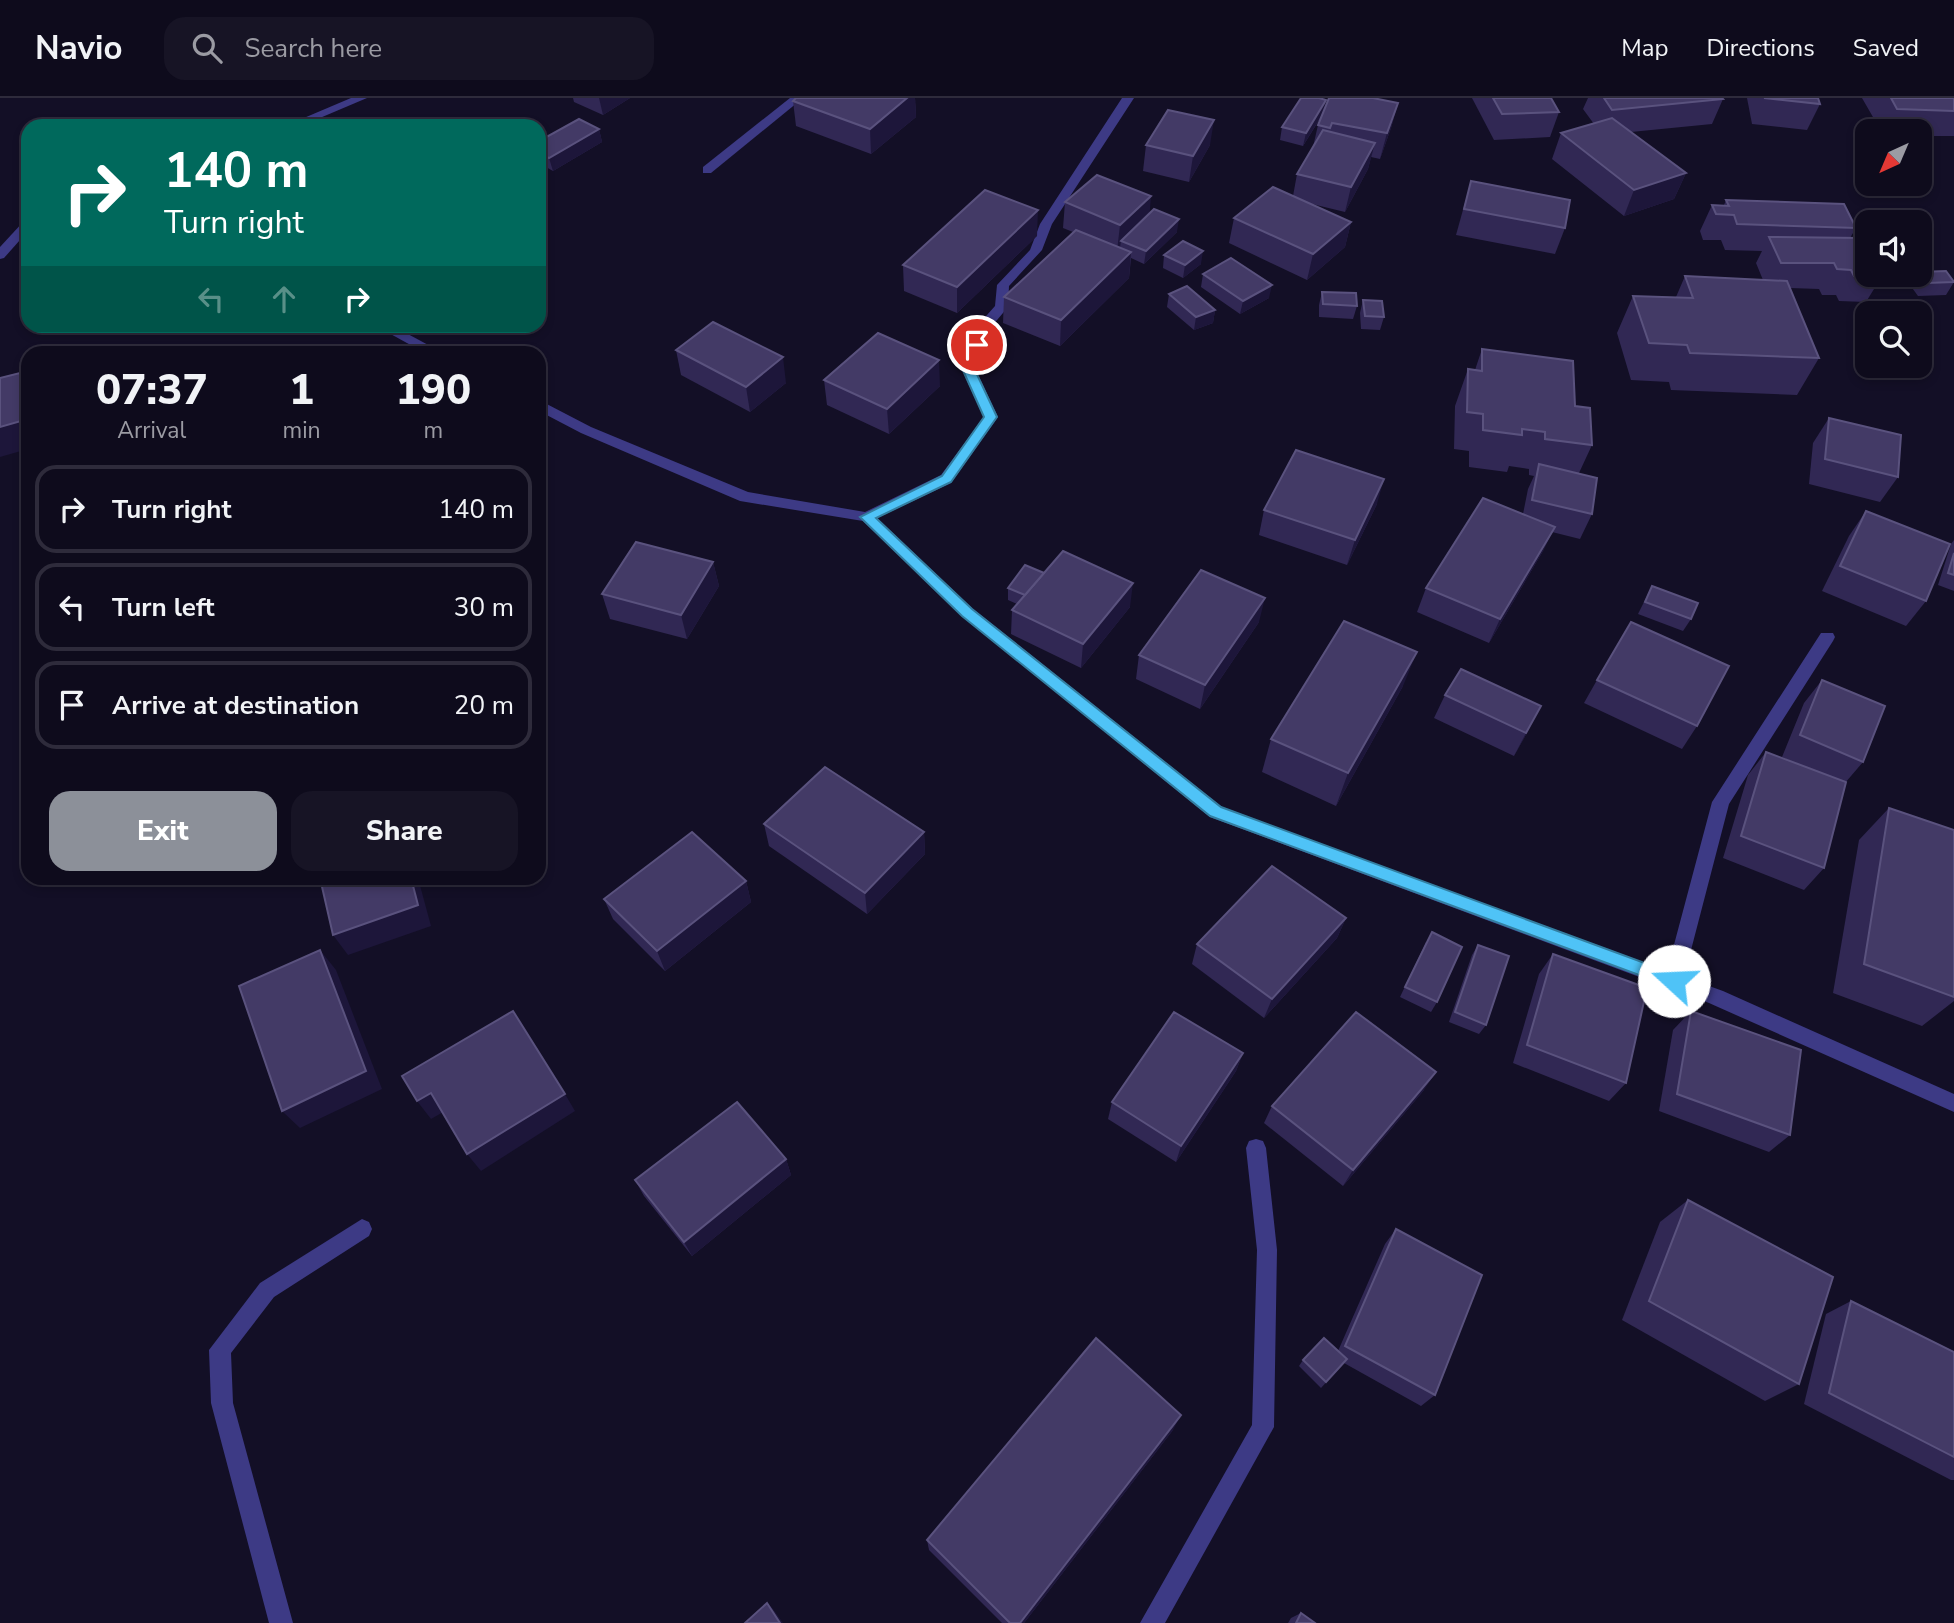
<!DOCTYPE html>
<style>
body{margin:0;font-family:"Nunito Sans",sans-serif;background:#171425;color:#f1f3f6;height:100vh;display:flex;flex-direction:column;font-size:26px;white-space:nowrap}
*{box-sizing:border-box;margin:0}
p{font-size:23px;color:#9b9ba3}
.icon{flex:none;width:38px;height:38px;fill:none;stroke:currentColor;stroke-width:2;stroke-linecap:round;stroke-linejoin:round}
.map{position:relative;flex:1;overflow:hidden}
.side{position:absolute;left:21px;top:248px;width:525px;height:539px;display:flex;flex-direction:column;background:#0e0b1c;border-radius:21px;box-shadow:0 4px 10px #0003,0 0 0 2px #2e2b3b}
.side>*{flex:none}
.banner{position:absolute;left:21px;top:21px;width:525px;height:214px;border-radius:21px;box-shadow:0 4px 10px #0003,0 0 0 2px #2e2b3b;background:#00695c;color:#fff;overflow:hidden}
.needle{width:46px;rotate:224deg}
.controls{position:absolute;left:1855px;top:21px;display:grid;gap:14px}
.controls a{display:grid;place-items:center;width:77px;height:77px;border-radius:14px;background:#0e0b1c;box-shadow:0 4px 10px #0003,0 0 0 2px #2e2b3b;font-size:35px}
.pin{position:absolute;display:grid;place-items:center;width:60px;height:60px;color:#fff;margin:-30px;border:4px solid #fff;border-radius:50%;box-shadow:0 2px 7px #0007}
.me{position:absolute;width:77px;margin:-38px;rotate:290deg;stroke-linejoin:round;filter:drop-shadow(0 0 5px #0008)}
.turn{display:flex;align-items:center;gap:24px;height:147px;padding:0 28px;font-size:32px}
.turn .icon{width:91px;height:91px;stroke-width:2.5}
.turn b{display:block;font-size:49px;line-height:60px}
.lanes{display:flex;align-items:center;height:66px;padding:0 28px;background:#0003;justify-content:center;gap:35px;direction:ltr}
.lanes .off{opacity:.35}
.eta{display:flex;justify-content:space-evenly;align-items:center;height:119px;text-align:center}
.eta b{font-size:42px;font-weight:800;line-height:49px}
.button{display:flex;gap:14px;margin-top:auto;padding:14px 28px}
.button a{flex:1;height:80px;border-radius:21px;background:#8c9099;color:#fff;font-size:28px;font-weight:800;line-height:80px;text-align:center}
.button a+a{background:#171425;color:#f1f3f6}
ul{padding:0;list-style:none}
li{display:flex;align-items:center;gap:21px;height:88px;margin:0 14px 10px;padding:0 14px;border:4px solid #2e2b3b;border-radius:21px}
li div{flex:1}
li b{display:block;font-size:26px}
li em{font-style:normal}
header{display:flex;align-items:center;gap:42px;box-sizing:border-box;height:98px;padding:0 35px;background:#0e0b1c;border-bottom:2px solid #2e2b3b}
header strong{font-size:33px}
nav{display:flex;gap:38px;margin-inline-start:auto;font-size:24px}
.search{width:490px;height:63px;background:#171425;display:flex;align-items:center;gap:18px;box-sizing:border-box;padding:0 24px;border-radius:21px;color:#9b9ba3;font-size:26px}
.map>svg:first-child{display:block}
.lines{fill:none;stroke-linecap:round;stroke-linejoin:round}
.minor{fill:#3d3a85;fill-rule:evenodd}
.wall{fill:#312854}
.shaded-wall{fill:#1d163a}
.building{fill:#433a66;stroke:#5a527e;stroke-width:2}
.route{fill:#4fc3f7;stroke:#337fa1;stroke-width:2}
</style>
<header>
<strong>Navio</strong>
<div class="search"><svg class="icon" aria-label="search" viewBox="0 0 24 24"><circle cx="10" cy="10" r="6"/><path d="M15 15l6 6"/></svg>Search here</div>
<nav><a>Map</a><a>Directions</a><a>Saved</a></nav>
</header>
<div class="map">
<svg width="1954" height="1525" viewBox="0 0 1954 1525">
<rect width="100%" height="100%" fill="#130f26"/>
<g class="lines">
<g class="minor">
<polygon points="351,0 367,0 301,28 285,28"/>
<polygon points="790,0 803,0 711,75 703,75 703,69"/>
<polygon points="1122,0 1134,0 1052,126 1042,152 1009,188 1008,209 992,228 974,268 998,319 951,385 877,420 972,510 1222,709 1667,873 1712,704 1821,535 1833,535 1835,539 1833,543 1729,706 1684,879 1723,893 1954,996 1954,1014 1709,905 1210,719 962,518 863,423 740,403 581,335 539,313 539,302 591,329 748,394 865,414 941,377 984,319 960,268 979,226 995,208 997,187 1030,152 1040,126"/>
<polygon points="28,122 28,133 4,160 0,161 0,149 24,123"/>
<polygon points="376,228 393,228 445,256 427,256"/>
<polygon points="1256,1041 1263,1043 1266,1050 1277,1152 1274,1329 1165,1525 1140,1525 1252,1327 1257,1152 1246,1050 1249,1043"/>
<polygon points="362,1121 369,1124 372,1131 369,1138 274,1199 231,1255 233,1305 293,1525 269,1525 211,1305 209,1252 260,1185"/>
</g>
</g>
<g class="wall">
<polygon points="573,0 630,0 603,17 574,4"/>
<polygon points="796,0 915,0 916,19 871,56 796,28 793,3"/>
<polygon points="1472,0 1551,0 1559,14 1550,39 1494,42"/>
<polygon points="1588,0 1604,0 1723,1 1712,26 1631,34 1686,75 1674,101 1624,118 1552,61 1561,35 1594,26 1583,11"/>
<polygon points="1747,0 1818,0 1820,6 1807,32 1752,26"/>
<polygon points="1862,0 1954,0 1954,38 1920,38 1920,33 1881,33"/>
<polygon points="1398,5 1391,30 1380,61 1371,59 1368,71 1345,114 1312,106 1351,124 1345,149 1307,182 1229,145 1234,120 1293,98 1297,76 1313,49 1318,27 1321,19 1303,48 1280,42 1282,29 1324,11"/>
<polygon points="599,31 602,44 553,73 539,65 539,43"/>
<polygon points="1146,47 1210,47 1189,84 1143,73"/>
<polygon points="1471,83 1565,130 1555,156 1456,137"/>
<polygon points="1726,102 1856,130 1850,140 1882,178 1866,204 1839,203 1836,197 1822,197 1819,191 1790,190 1819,260 1797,297 1671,292 1669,284 1631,282 1617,235 1633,198 1676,199 1685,178 1763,182 1756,165 1762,153 1725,152 1721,142 1703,142 1700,133 1712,107 1724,107"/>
<polygon points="1065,104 1149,116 1177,134 1144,166 1131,160 1129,180 1060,248 1003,225 1004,199 1073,134 1063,130"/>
<polygon points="1037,138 957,215 904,193 903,167"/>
<polygon points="1164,157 1201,166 1183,180 1163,170"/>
<polygon points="1920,174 1954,184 1946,197 1918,198 1910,187 1917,177 1920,177"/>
<polygon points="1203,176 1269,200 1240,216 1201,189"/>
<polygon points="1322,194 1357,208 1353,221 1319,219 1319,207"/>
<polygon points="1169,196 1215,212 1213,225 1194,232 1167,209"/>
<polygon points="1363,202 1384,219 1380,232 1361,231 1360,215"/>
<polygon points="1482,251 1575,308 1592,347 1579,375 1592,416 1580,441 1552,434 1543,453 1489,545 1417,514 1426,490 1523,416 1528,391 1534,378 1529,377 1529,371 1509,368 1507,374 1469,369 1469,353 1454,351 1455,308 1468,271 1475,272"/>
<polygon points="676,252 786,285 750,314 681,277"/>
<polygon points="824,282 940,288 889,336 827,307"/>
<polygon points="1829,320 1898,379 1880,404 1809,386 1813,345"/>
<polygon points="1377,406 1347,467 1259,437 1264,412"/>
<polygon points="1866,413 1926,503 1906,528 1822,493 1849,438"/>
<polygon points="1954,442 1954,493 1938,487 1951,446"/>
<polygon points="713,464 719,488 687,541 610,521 602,496"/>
<polygon points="1652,488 1691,521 1683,533 1638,516"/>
<polygon points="1008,490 1130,509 1081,570 1011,536 1012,512 1017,506 1008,502"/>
<polygon points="1259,524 1200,611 1136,581 1139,557"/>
<polygon points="1597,582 1697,628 1682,651 1584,605"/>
<polygon points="1822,582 1863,664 1845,685 1824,770 1804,792 1723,760 1748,677 1766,654 1795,665 1782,659 1804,605"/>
<polygon points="1403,588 1336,708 1262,674 1271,641"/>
<polygon points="1445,597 1529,631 1514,658 1434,620"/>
<polygon points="1889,710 1954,732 1954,903 1922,928 1833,895 1859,742"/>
<polygon points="764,726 924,734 925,756 867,816 769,748"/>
<polygon points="746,783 751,804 665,873 613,821 604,801"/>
<polygon points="1346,820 1337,840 1264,920 1192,866 1197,846"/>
<polygon points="1426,844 1437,904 1431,914 1400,899"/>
<polygon points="1478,847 1486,927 1479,936 1449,924 1472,857"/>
<polygon points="1553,856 1626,985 1609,1003 1513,965 1539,876"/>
<polygon points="1691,913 1790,1037 1769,1054 1659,1013 1673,932"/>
<polygon points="1243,955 1236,973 1176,1064 1108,1021 1112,1004"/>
<polygon points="1424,992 1343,1088 1264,1025 1272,1008"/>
<polygon points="786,1061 791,1077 692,1158 644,1098 635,1082"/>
<polygon points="1688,1102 1799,1286 1765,1303 1622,1222 1660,1124"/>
<polygon points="1396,1131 1435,1297 1421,1308 1344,1265 1321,1290 1299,1268 1303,1262 1338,1253 1385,1146"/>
<polygon points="1851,1203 1954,1254 1954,1382 1951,1382 1804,1306 1826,1216"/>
<polygon points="1173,1332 1024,1525 1002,1525 929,1452 927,1442"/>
<polygon points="1301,1515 1315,1525 1288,1525 1291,1520"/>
</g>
<g class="shaded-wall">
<polygon points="599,0 630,0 603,17"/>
<polygon points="907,0 915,0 916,19 871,56 870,31"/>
<polygon points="1326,2 1323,15 1303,48 1306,35"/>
<polygon points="1398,5 1391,30 1380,61 1387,35"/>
<polygon points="1214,22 1210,47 1189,84 1193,58"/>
<polygon points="599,31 602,44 553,73 549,60"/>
<polygon points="1375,45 1368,71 1345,114 1351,89"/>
<polygon points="1686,75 1674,101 1624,118 1634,92"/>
<polygon points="1151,98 1149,124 1121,143 1120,150 1117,153 1120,127"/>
<polygon points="1038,112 1037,138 957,215 957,189"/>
<polygon points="1179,121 1177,134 1144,166 1146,153"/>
<polygon points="1351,124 1345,149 1307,182 1313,156"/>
<polygon points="1203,153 1201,166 1183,180 1185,167"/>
<polygon points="1131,154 1129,180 1060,248 1061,222"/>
<polygon points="1272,187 1269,200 1240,216 1243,203"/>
<polygon points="1215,212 1213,225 1194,232 1196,219"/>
<polygon points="783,259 786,285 750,314 746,289"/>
<polygon points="939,262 940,288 889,336 887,311"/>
<polygon points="28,321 28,351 0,359 0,329"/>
<polygon points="1384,381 1377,406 1347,467 1355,442"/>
<polygon points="1555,429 1543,453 1489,545 1500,521"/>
<polygon points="713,464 719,488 687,541 681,517"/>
<polygon points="1133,485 1130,509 1081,570 1083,546"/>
<polygon points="1265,500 1259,524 1200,611 1205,587"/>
<polygon points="1417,554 1403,588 1336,708 1348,675"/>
<polygon points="1541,608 1529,631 1514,658 1526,635"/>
<polygon points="539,709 547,726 539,730"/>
<polygon points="924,734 925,756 867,816 865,795"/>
<polygon points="411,780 418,780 431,828 348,857 333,837"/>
<polygon points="746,783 751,804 665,873 657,853"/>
<polygon points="1346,820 1337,840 1264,920 1272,901"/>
<polygon points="320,852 336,872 382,991 300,1030 282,1013"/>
<polygon points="1243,955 1236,973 1176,1064 1181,1048"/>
<polygon points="1436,974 1424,992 1343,1088 1353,1072"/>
<polygon points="431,995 445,1013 431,1021 417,1003"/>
<polygon points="565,996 575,1013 481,1073 467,1056"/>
<polygon points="786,1061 791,1077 692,1158 684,1144"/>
<polygon points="1181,1317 1173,1332 1024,1525 1020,1525"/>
<polygon points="767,1505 773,1511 783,1525 780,1525"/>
</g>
<g class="building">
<polygon points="796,0 907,0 870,31 793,3"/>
<polygon points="1301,0 1319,0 1326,2 1306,35 1282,29"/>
<polygon points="1329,0 1373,0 1398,5 1387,35 1332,25 1330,30 1318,27"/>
<polygon points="1493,0 1551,0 1559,14 1502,16"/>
<polygon points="1604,0 1722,0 1723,1 1612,12"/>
<polygon points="1764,0 1818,0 1820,6"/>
<polygon points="1891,0 1954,0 1954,13 1897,11"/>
<polygon points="1168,12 1214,22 1193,58 1146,47"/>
<polygon points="1612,20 1686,75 1634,92 1561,35"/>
<polygon points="579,21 599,31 549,60 539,54 539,43"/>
<polygon points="1323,32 1375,45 1351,89 1297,76"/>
<polygon points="1097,77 1151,98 1120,127 1065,104"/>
<polygon points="1471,83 1570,102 1565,130 1464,111"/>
<polygon points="1273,89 1351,124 1313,156 1234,120"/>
<polygon points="985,92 1038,112 957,189 903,167"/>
<polygon points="1726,102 1844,106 1856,130 1737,126 1734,117 1716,116 1712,107 1729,108"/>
<polygon points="1154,111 1179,121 1146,153 1121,143"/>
<polygon points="1076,132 1131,154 1061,222 1004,199"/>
<polygon points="1769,139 1861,140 1867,152 1867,177 1881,177 1882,178 1854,178 1851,172 1837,171 1834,165 1781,165"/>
<polygon points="1183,143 1203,153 1185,167 1164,157"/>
<polygon points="1231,160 1272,187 1243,203 1203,176"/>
<polygon points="1946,173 1954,184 1927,185 1920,175 1920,174"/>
<polygon points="1685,178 1787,183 1819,260 1690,255 1687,247 1649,245 1633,198 1693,200"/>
<polygon points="1187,188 1215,212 1196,219 1169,196"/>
<polygon points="1322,194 1356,195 1357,208 1323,206"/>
<polygon points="1363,202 1382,203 1384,219 1365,218"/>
<polygon points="713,224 783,259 746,289 676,252"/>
<polygon points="878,235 939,262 887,311 824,282"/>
<polygon points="1482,251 1573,263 1575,308 1590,310 1592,347 1545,341 1545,334 1522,331 1522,337 1483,332 1483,316 1467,314 1468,271 1482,273"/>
<polygon points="28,273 28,321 0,329 0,280"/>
<polygon points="1829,320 1901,337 1898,379 1825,361"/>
<polygon points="1296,352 1384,381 1355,442 1264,412"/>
<polygon points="1539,366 1597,380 1592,416 1532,402"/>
<polygon points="1483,400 1555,429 1500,521 1426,490"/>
<polygon points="1866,413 1950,446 1926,503 1840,468"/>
<polygon points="636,444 713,464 681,517 602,496"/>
<polygon points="1063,453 1133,485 1083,546 1012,512"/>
<polygon points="1954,455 1954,477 1948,475"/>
<polygon points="1025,467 1044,475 1025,497 1008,490"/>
<polygon points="1201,472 1265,500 1205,587 1139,557"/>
<polygon points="1652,488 1698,505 1691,521 1645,504"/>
<polygon points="1344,523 1417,554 1348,675 1271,641"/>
<polygon points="1631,524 1729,568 1697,628 1597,582"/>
<polygon points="1461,571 1541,608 1526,635 1445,597"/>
<polygon points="1822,582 1885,608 1863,664 1800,637"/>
<polygon points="1766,654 1846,684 1824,770 1741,738"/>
<polygon points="825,669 924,734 865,795 764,726"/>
<polygon points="1889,710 1954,732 1954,899 1864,866"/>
<polygon points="692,734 746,783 657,853 604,801"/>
<polygon points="1272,768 1346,820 1272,901 1197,846"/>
<polygon points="320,780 411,780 418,807 333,837"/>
<polygon points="1432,834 1462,849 1437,904 1405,889"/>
<polygon points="1478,847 1509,858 1486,927 1455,914"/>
<polygon points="320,852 366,973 282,1013 239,888"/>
<polygon points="1553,856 1647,890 1626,985 1527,947"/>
<polygon points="513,913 565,996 467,1056 431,995 417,1003 402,978"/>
<polygon points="1691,913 1801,952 1790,1037 1677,996"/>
<polygon points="1174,914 1243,955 1181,1048 1112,1004"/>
<polygon points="1356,914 1436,974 1353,1072 1272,1008"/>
<polygon points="737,1004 786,1061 684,1144 635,1082"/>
<polygon points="1688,1102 1833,1179 1799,1286 1649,1203"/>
<polygon points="1396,1131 1482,1177 1435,1297 1345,1248"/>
<polygon points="1851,1203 1954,1254 1954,1359 1829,1295"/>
<polygon points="1096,1240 1181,1317 1020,1525 1010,1525 927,1442"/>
<polygon points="1324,1240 1347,1261 1326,1284 1303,1262"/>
<polygon points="767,1505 780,1525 745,1525"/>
<polygon points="1301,1515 1315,1525 1296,1525"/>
</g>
<polygon class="route" points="977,243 983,247 973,268 997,319 951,384 876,420 972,511 1221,709 1680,878 1682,883 1680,888 1674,890 1210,718 962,518 860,419 942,378 984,319 961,268 971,247"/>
</svg>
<div class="controls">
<a><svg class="needle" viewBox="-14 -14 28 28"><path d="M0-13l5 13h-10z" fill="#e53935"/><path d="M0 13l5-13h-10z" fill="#9b9ba3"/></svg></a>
<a><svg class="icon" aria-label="sound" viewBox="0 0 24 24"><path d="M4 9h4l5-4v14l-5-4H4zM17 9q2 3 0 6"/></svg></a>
<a><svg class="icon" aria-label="search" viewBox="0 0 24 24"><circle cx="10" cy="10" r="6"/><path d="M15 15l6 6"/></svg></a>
</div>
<div class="pin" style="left:977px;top:247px;background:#d93025"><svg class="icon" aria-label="arrive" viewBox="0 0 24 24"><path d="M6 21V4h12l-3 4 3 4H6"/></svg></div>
<svg class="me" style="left:1674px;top:883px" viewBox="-20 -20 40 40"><circle r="19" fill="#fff"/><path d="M0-13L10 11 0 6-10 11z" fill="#4fc3f7"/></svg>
<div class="banner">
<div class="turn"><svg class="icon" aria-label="right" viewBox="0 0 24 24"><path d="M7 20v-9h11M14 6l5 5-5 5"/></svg><div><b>140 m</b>Turn right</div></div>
<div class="lanes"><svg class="icon off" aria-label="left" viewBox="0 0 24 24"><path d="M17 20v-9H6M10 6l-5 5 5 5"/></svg><svg class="icon off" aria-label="ahead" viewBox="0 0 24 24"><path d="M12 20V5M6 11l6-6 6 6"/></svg><svg class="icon" aria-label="right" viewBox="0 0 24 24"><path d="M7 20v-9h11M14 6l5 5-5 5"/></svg></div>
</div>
<section class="side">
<div class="eta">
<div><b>07:37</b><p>Arrival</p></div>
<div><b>1</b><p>min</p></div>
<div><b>190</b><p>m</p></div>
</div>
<ul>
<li><svg class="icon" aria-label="right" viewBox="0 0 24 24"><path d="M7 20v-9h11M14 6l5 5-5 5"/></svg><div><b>Turn right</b></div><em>140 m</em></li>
<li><svg class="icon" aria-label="left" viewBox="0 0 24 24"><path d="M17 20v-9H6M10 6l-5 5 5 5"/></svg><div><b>Turn left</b></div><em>30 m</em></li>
<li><svg class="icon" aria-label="arrive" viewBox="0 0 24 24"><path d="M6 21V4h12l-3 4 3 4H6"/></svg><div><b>Arrive at destination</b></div><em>20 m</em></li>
</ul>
<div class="button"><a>Exit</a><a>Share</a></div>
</section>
</div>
